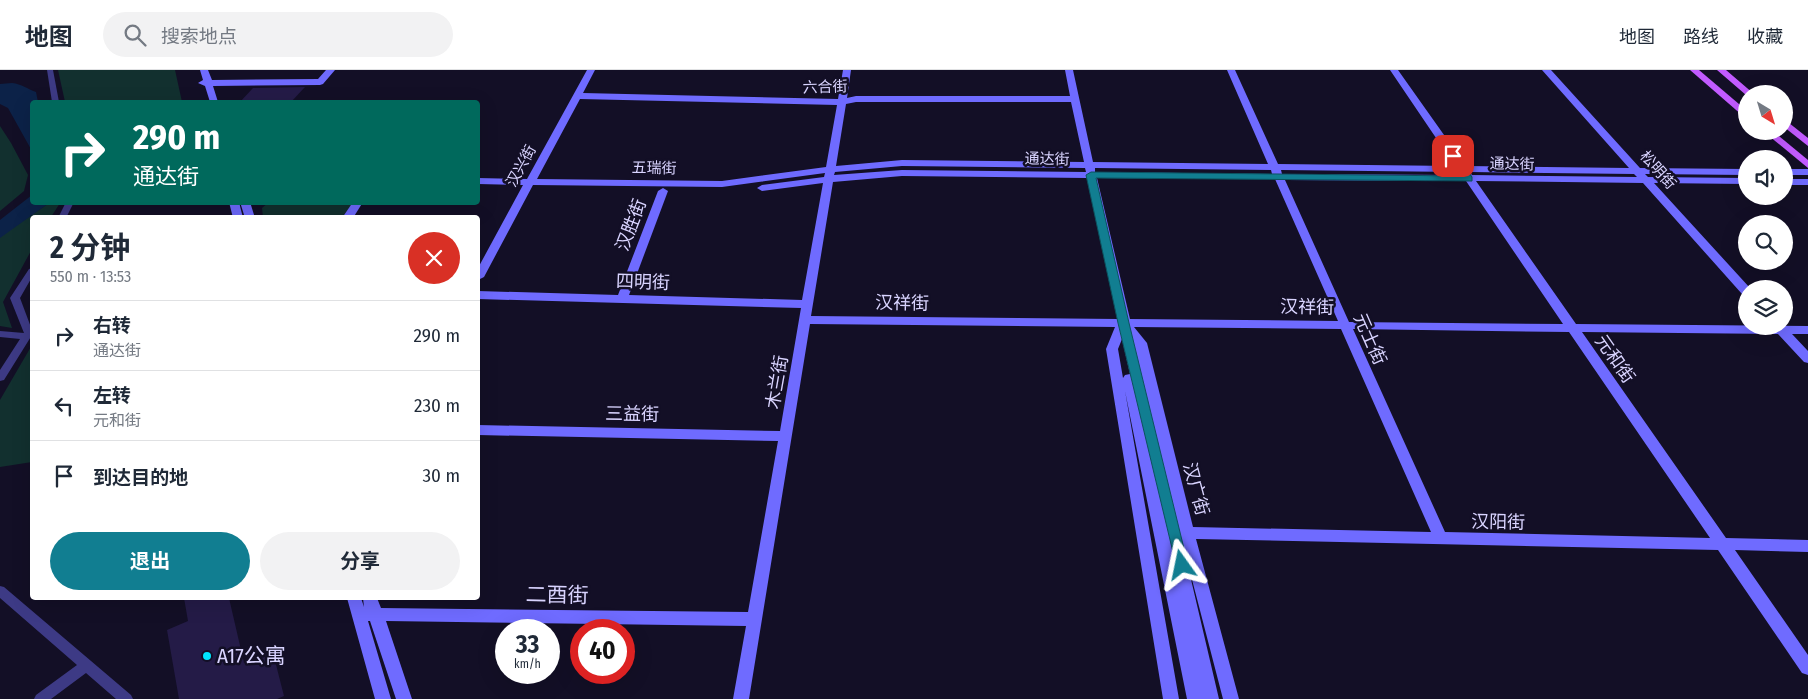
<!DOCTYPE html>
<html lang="zh">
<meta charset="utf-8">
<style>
body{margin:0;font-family:"Fira Sans Condensed","Noto Sans SC",sans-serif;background:#f2f2f3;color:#1f2937;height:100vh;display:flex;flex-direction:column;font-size:19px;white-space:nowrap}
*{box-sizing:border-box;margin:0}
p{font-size:16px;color:#747a83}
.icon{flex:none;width:28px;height:28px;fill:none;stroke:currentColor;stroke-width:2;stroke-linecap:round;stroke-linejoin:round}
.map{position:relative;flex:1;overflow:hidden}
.details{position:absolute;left:30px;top:145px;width:450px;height:385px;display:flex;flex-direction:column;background:#fff;border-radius:5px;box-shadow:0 5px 20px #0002}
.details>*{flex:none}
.banner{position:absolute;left:30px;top:30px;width:450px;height:105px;border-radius:5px;box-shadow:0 5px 20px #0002;background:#00695c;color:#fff;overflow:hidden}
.needle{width:32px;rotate:142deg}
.buttons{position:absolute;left:1738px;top:15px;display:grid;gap:10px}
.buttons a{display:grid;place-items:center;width:55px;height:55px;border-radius:50%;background:#fff;box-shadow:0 5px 20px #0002;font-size:25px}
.speed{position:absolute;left:495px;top:549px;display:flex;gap:10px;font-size:25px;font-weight:700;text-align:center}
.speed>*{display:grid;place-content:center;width:65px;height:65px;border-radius:50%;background:#fff;box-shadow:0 5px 20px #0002;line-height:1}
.speed small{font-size:12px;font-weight:400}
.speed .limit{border:8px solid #d22;background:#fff;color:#111}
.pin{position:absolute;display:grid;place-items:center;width:42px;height:42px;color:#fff;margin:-21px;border-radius:10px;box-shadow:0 2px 8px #0006}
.me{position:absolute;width:55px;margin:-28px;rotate:348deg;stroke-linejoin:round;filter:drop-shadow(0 0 4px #0008)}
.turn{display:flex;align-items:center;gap:18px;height:105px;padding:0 20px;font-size:22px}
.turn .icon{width:65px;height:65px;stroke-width:2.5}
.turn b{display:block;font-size:35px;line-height:42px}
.round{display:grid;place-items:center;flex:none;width:52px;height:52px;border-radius:26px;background:#f2f2f3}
.summary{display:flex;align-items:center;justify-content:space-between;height:85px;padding:0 20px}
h1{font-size:30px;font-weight:700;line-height:38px}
.cta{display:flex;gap:10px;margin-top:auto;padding:10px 20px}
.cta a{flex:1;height:58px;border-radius:30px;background:#117e91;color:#fff;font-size:20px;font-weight:700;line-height:58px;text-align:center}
.cta a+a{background:#f2f2f3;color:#1f2937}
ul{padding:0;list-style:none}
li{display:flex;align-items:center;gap:15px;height:70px;padding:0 20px;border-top:1px solid #e0e1e3}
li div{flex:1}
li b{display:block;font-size:19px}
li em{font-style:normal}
header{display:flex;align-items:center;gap:30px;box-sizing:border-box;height:70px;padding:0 25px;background:#fff;border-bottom:1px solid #e0e1e3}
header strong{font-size:24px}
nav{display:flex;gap:28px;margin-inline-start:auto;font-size:18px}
.search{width:350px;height:45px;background:#f2f2f3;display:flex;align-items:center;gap:12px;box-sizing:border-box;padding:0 18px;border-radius:28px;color:#747a83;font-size:19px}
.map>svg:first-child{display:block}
.green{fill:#12302f}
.water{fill:#0c2248}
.building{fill:#241b47}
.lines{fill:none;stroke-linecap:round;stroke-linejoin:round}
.street{fill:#3d3a85;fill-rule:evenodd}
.secondary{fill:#6f6bff;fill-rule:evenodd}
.primary{fill:#c25bff;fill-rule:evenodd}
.route{fill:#117e91;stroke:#0b525e}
.poi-dot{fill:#00e5ff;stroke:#130f26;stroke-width:2}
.labels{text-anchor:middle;stroke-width:5;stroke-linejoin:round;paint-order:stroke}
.far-street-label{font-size:15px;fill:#d9d4ff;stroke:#130f26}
.street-label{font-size:18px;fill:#d9d4ff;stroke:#130f26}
.near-street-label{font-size:21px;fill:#d9d4ff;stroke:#130f26}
.near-poi-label{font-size:21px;fill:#d9d4ff;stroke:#130f26;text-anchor:start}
</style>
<header>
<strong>地图</strong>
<div class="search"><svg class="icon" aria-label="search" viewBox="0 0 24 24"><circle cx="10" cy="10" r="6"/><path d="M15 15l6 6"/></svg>搜索地点</div>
<nav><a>地图</a><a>路线</a><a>收藏</a></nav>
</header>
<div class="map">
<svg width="1808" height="629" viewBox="0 0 1808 629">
<rect width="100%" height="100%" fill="#130f26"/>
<g class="green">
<polygon points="58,0 175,0 182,32 65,32"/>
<polygon points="0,56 11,73 28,105 24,121 0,141"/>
<polygon points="49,133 60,133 51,147 32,148 32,179 3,232 12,258 0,256 0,167"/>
<polygon points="268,133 353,133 342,147 263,147 262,138"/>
<polygon points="32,275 32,392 0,397 0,330"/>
</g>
<g class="water">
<path d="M 12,13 C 22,14 27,19 36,22 L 38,32 L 32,32 L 32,81 L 8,38 L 0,34 L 0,14 Z"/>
<polygon points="32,125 32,132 49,133 0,168 0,150"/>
</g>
<g class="building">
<polygon points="305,17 291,32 240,32 253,18"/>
<polygon points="184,528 229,528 244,593 272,579 284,626 277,629 179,629 167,560 188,551"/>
</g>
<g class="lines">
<g class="street">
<polygon points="47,0 53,0 59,32 52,32"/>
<polygon points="66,132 74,132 66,148 58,148"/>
<polygon points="32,198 32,207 20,228 32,260 32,265 4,310 0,311 0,300 20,269 0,267 0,261 24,263 10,228 29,199"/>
<polygon points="0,516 4,517 131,625 133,629 116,629 86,603 51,629 34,629 36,625 77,595 0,528"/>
</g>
<g class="secondary">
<polygon points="200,0 208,0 212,10 318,9 326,0 335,0 323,14 320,15 213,16 218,32 210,32 205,16 198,13 203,10"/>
<path d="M 587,0 L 595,0 L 583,23 L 838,29 L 843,0 L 851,0 L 847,28 L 856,26 L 1070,26 L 1065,0 L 1073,0 L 1093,92 L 1268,94 L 1227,0 L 1235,0 L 1278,94 L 1455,96 L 1390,0 L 1398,0 L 1466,96 L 1629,98 L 1542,0 L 1551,0 L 1640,98 L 1746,99 L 1746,105 L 1645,104 L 1648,107 L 1746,108 L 1746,114 L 1654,113 L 1750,218 L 1746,219 L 1746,225 L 1742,224 L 1643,113 L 1476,111 L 1576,254 L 1808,256 L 1808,264 L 1792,264 L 1808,281 L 1808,293 L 1804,292 L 1778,264 L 1582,262 L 1726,468 L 1808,470 L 1808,482 L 1735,480 L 1808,585 L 1808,605 L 1802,603 L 1718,480 L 1196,469 L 1239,629 L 1223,629 L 1182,471 L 1219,629 L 1187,629 L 1125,321 L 1179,629 L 1163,629 L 1106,279 L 1115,257 L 810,254 L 749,629 L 733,629 L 746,556 L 386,551 L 412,629 L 396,629 L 370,551 L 368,551 L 391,629 L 375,629 L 347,528 L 361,528 L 364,537 L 363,528 L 377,528 L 381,538 L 748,542 L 778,371 L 478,365 L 478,355 L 780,361 L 801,238 L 478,229 L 478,221 L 618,225 L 658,121 L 663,118 L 668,121 L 629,225 L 802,230 L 823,113 L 762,121 L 757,118 L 762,115 L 824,107 L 825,103 L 722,117 L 533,115 L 484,207 L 478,210 L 478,198 L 523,115 L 478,114 L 478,108 L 527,109 ZM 580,29 L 837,35 L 826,97 L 722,111 L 537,109 ZM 856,32 L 1071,32 L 1084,92 L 902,90 L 836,96 L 846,34 ZM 902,96 L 1085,98 L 1086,102 L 902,100 L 834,105 L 835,102 ZM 1095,98 L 1271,100 L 1272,104 L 1095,102 ZM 1281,100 L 1459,102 L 1462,105 L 1282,104 ZM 1470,102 L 1634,104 L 1637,107 L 1472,105 ZM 902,106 L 1087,108 L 1118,249 L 811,246 L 833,112 ZM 1097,108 L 1275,109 L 1338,251 L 1130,249 ZM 1285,110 L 1466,111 L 1563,254 L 1349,252 ZM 1134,257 L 1341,259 L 1431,462 L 1193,457 L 1147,273 ZM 1353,259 L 1569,262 L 1710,468 L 1445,462 ZM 1122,269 L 1130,304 L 1125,305 L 1123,308 L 1118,279 Z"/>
<rect x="1784" y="99" width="24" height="6"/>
<rect x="1784" y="109" width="24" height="6"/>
<polygon points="229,132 239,132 243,148 233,148"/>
<polygon points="240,132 250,132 255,148 245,148"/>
<polygon points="353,132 363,132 353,148 342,148"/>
</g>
<g class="primary">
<polygon points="1690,0 1699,0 1746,40 1746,47 1743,46"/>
<polygon points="1717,0 1726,0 1754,24 1746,24 1746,25"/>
<polygon points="1784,49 1808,68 1808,76 1784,57"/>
<polygon points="1763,61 1773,61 1808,90 1808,98"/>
</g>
</g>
<polygon class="route" points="1453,83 1456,84 1472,107 1472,111 1096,108 1129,253 1188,495 1187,499 1182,500 1177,499 1118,253 1086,105 1091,102 1462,106 1449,86"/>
<circle class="poi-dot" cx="207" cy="586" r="5"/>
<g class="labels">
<g class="far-street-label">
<text transform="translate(825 17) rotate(-2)" y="5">六合街</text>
<text transform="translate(1047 89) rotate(1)" y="5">通达街</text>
<text transform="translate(1512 94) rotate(1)" y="5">通达街</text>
<text transform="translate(521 96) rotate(-61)" y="5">汉兴街</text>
<text transform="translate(654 98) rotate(1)" y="5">五瑞街</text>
<text transform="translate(1658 100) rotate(48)" y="5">松明街</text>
</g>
<g class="street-label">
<text transform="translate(631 155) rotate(-69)" y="6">汉胜街</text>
<text transform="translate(643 212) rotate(2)" y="6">四明街</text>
<text transform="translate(902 233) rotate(1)" y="6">汉祥街</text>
<text transform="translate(1307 237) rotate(1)" y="6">汉祥街</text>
<text transform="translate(1370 269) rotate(66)" y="6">元士街</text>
<text transform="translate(1615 289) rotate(55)" y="6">元和街</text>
<text transform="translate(777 312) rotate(-80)" y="6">木兰街</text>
<text transform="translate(632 344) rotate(1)" y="6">三益街</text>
<text transform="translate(1196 419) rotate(75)" y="6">汉广街</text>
<text transform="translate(1498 452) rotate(1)" y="6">汉阳街</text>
</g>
<g class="near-street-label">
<text transform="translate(557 525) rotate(1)" y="7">二酉街</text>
</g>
<g class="near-poi-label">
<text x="217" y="593">A17公寓</text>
</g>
</g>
</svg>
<div class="buttons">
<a><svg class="needle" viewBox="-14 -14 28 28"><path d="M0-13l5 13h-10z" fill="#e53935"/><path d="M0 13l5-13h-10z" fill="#747a83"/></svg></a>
<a><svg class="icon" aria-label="sound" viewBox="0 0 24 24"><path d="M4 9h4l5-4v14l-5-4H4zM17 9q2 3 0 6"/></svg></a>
<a><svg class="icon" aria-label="search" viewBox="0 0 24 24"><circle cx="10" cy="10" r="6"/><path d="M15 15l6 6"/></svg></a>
<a><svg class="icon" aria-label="layers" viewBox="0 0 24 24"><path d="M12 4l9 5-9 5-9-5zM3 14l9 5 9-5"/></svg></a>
</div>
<div class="speed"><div>33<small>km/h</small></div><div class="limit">40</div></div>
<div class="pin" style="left:1453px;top:86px;background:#d93025"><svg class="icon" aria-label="arrive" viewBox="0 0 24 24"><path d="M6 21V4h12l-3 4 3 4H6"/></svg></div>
<svg class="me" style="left:1182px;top:495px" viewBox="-20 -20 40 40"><path d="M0-17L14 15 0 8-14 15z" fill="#117e91" stroke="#fff" stroke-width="4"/></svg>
<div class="banner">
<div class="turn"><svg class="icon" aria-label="right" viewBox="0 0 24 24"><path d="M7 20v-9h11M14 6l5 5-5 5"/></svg><div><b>290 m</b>通达街</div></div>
</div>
<section class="details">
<div class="summary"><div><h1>2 分钟</h1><p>550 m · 13:53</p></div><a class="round" style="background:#d93025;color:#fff"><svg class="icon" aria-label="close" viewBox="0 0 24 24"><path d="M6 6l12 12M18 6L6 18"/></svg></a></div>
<ul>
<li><svg class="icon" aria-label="right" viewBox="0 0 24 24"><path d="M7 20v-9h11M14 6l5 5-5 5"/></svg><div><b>右转</b><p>通达街</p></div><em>290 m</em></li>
<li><svg class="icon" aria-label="left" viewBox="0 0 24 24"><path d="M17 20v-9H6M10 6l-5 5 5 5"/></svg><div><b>左转</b><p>元和街</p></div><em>230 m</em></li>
<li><svg class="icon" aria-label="arrive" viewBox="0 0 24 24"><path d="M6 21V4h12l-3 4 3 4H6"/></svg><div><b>到达目的地</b></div><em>30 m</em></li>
</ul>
<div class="cta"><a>退出</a><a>分享</a></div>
</section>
</div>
